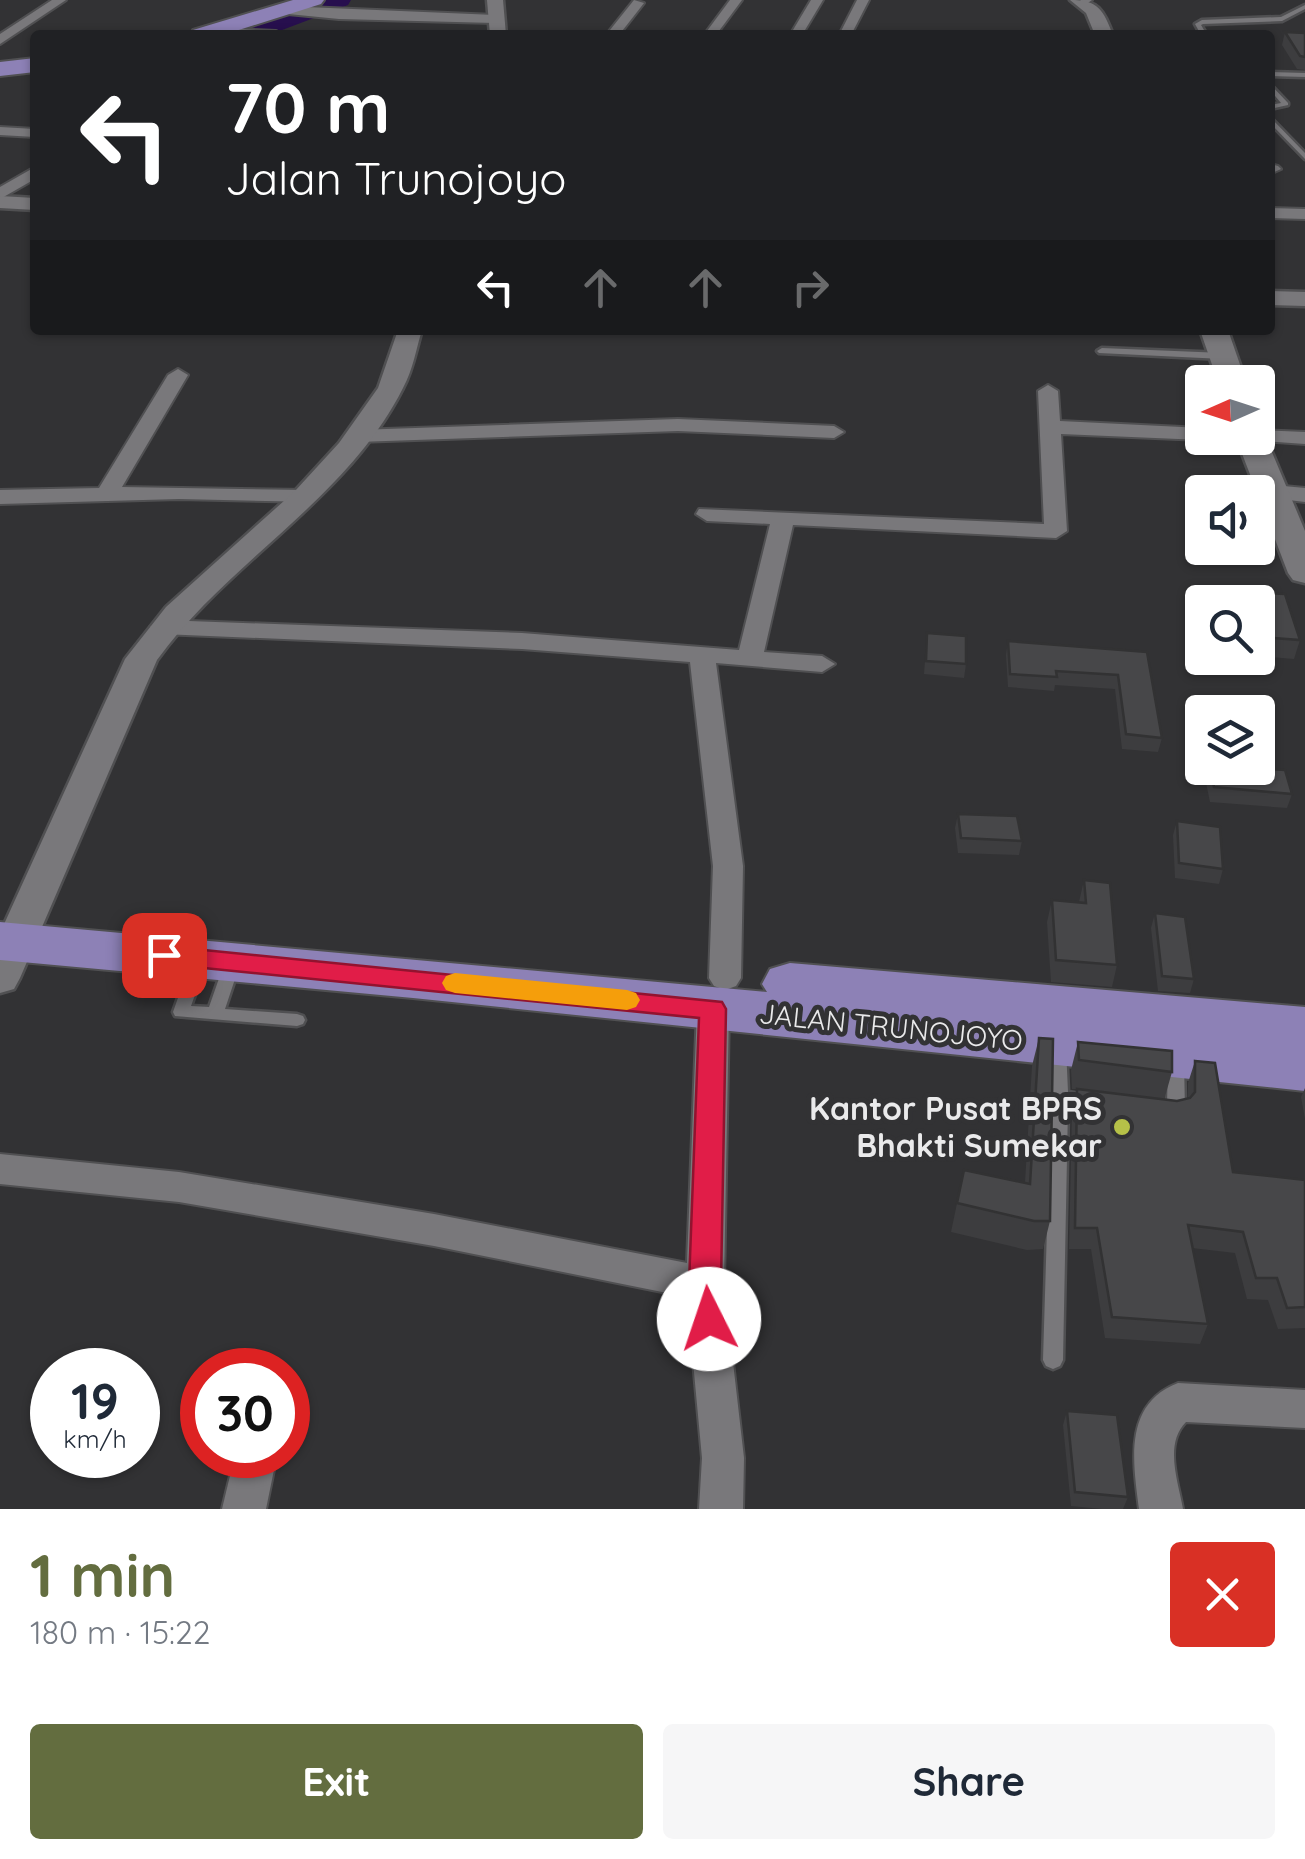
<!DOCTYPE html>
<meta charset="utf-8">
<style>
body{margin:0;font-family:Quicksand,sans-serif;background:#f6f6f7;color:#1f2937;height:100vh;display:flex;flex-direction:column;font-size:38px;white-space:nowrap}
*{box-sizing:border-box;margin:0}
p{font-size:32px;color:#747a83}
.icon{flex:none;width:55px;height:55px;fill:none;stroke:currentColor;stroke-width:2;stroke-linecap:round;stroke-linejoin:round}
.map{position:relative;height:1509px;overflow:hidden}
.panel{display:flex;flex-direction:column;background:#fff;flex:1}
.panel>*{flex:none}
.banner{position:absolute;left:30px;top:30px;width:1245px;height:305px;border-radius:10px;box-shadow:0 2px 8px #0004;background:#202124;color:#fff;overflow:hidden}
.needle{width:65px;rotate:267deg}
.tools{position:absolute;left:1185px;top:365px;display:grid;gap:20px}
.tools a{display:grid;place-items:center;width:90px;height:90px;border-radius:10px;background:#fff;box-shadow:0 2px 8px #0004;font-size:50px}
.speed{position:absolute;left:30px;top:1348px;display:flex;gap:20px;font-size:50px;font-weight:700;text-align:center}
.speed>*{display:grid;place-content:center;width:130px;height:130px;border-radius:50%;background:#fff;box-shadow:0 2px 8px #0004;line-height:1}
.speed small{font-size:25px;font-weight:400}
.speed .limit{border:15px solid #d22;background:#fff;color:#111}
.pin{position:absolute;display:grid;place-items:center;width:85px;height:85px;color:#fff;margin:-42px;border-radius:20px;box-shadow:0 5px 15px #0006}
.me{position:absolute;width:110px;margin:-55px;rotate:356deg;stroke-linejoin:round;filter:drop-shadow(0 0 8px #0008)}
.turn{display:flex;align-items:center;gap:35px;height:210px;padding:0 30px;font-size:45px}
.turn .icon{width:130px;height:130px;stroke-width:2.5}
.turn b{display:block;font-size:70px;line-height:85px}
.lanes{display:flex;align-items:center;height:95px;padding:0 30px;background:#0003;justify-content:center;gap:50px;direction:ltr}
.lanes .off{opacity:.35}
.round{display:grid;place-items:center;flex:none;width:105px;height:105px;border-radius:10px;background:#f6f6f7}
.headline{display:flex;align-items:center;justify-content:space-between;height:170px;padding:0 30px}
h1{font-size:60px;font-weight:700;line-height:75px;color:#636d3f}
.button{display:flex;gap:20px;margin-top:auto;padding:20px 30px}
.button a{flex:1;height:115px;border-radius:10px;background:#636d3f;color:#fff;font-size:40px;font-weight:700;line-height:115px;text-align:center}
.button a+a{background:#f6f6f7;color:#1f2937}
.map>svg:first-child{display:block}
.lines{fill:none;stroke-linecap:round;stroke-linejoin:round}
.river{fill:#270f4e;fill-rule:evenodd}
.service-casing{stroke:#505052;stroke-width:5}
.minor-casing{stroke:#505052;stroke-width:4}
.tertiary-casing{stroke:#505052;stroke-width:5}
.secondary-casing{stroke:#505052;stroke-width:5}
.trunk-casing{stroke:#505052;stroke-width:4}
.service{fill:#79787b;fill-rule:evenodd}
.minor{fill:#79787b;fill-rule:evenodd}
.tertiary{fill:#79787b;fill-rule:evenodd}
.secondary{fill:#79787b;fill-rule:evenodd}
.trunk{fill:#8d81b6;fill-rule:evenodd}
.wall{fill:#3d3d3f}
.building{fill:#474749;stroke:#323233;stroke-width:2.5}
.route{fill:#e11d48;stroke:#92132f;stroke-width:2.5}
.slow{fill:#f59e0b}
.poi-dot{fill:#b6c148;stroke:#323234;stroke-width:4}
.labels{text-anchor:middle;stroke-width:10;stroke-linejoin:round;paint-order:stroke}
.street-label{font-size:28px;fill:#eaeaeb;stroke:#323234}
.near-poi-label{font-size:32px;font-weight:bold;fill:#eaeaeb;stroke:#323234;text-anchor:end}
</style>
<div class="map">
<svg width="1305" height="1509" viewBox="0 0 1305 1509">
<rect width="100%" height="100%" fill="#323234"/>
<g class="lines">
<polygon class="river" points="319,0 351,0 348,5 269,35 235,35 239,30"/>
<g class="service-casing">
<g id="service">
<polygon points="1305,5 1305,9 1282,21 1203,24 1201,25 1207,35 1201,35 1195,24 1202,20 1281,17"/>
<polygon points="1270,72 1305,73 1305,77 1270,76"/>
<polygon points="1270,84 1288,103 1288,105 1270,109 1270,105 1281,103 1270,90"/>
<polygon points="1270,117 1305,153 1305,159 1270,123"/>
<polygon points="1102,348 1223,353 1228,356 1223,359 1099,353 1097,351"/>
<polygon points="198,958 204,960 206,964 191,1006 209,1007 223,967 225,963 237,963 239,967 225,1009 297,1014 303,1016 305,1020 303,1024 297,1026 175,1016 173,1012 190,964 192,960"/>
<polygon points="1058,1042 1064,1043 1066,1048 1068,1092 1099,1097 1102,1102 1099,1107 1093,1109 1068,1106 1063,1360 1060,1366 1053,1369 1046,1366 1043,1360 1051,1098 1050,1048 1052,1043"/>
<polygon points="1176,1054 1182,1056 1184,1061 1185,1111 1182,1116 1168,1119 1162,1117 1159,1112 1162,1107 1167,1105 1168,1061 1170,1056"/>
</g>
</g>
<g class="minor-casing">
<g id="minor">
<polygon points="52,0 66,0 0,44 0,34"/>
<polygon points="634,0 644,3 619,35 606,35"/>
<polygon points="730,0 742,0 716,35 704,35"/>
<polygon points="811,0 823,0 802,35 790,35"/>
<polygon points="857,0 869,0 851,35 839,35"/>
<polygon points="1080,0 1092,0 1085,5"/>
<polygon points="282,6 495,15 501,19 495,23 339,19 278,13"/>
<polygon points="215,28 276,31 282,35 211,35 209,32"/>
<polygon points="0,127 35,129 35,137 0,135"/>
<polygon points="1270,164 1278,166 1281,169 1270,174"/>
<polygon points="35,167 35,179 0,199 0,187"/>
<polygon points="1270,208 1305,209 1305,219 1270,218"/>
<polygon points="178,369 188,375 122,487 305,490 313,492 316,497 313,502 179,499 0,504 0,490 99,488 168,375"/>
<polygon points="1048,385 1058,391 1060,421 1202,428 1202,438 1210,438 1202,440 1061,434 1067,531 1056,538 793,525 764,652 822,656 835,664 822,672 716,663 743,866 741,978 736,986 725,990 714,986 709,978 713,866 690,662 522,649 162,634 150,627 162,620 522,633 739,650 770,524 707,521 696,514 699,509 1044,524 1038,391"/>
<polygon points="678,419 834,426 844,432 834,438 678,431 357,442 347,436 357,430"/>
<polygon points="1258,430 1305,432 1305,444 1251,440 1249,438 1258,438"/>
<polygon points="1273,485 1305,488 1305,502 1265,497 1262,492 1265,487"/>
<polygon points="713,997 725,1000 729,1009 724,1284 744,1458 743,1509 699,1509 702,1458 687,1297 434,1246 179,1202 0,1184 0,1154 179,1172 434,1214 687,1263 697,1009 701,1000"/>
<path d="M 1178,1383 L 1305,1390 L 1305,1428 L 1186,1422 C 1164,1444 1178,1481 1183,1509 L 1139,1509 C 1133,1462 1123,1404 1178,1383 Z"/>
<polygon points="235,1455 277,1455 266,1509 222,1509"/>
</g>
</g>
<g class="tertiary-casing">
<g id="tertiary">
<polygon points="487,0 503,0 506,35 490,35"/>
<polygon points="0,196 35,198 35,210 0,208"/>
<polygon points="1270,291 1305,292 1305,306 1270,305"/>
<path d="M 398,330 L 422,330 C 416,349 413,370 403,388 C 346,501 229,560 157,660 L 20,978 L 14,989 L 0,993 L 0,933 L 125,659 L 166,607 L 295,491 L 339,443 L 378,388 Z"/>
</g>
</g>
<g class="secondary-casing">
<g id="secondary">
<path d="M 1070,0 C 1099,0 1103,10 1113,35 L 1095,35 L 1086,13 Z"/>
<polygon points="1200,330 1228,330 1246,382 1218,382"/>
<polygon points="1258,430 1266,438 1305,531 1305,583 1293,580 1288,573 1236,438 1258,438"/>
</g>
</g>
<g class="trunk-casing">
<g id="trunk">
<polygon points="293,0 324,0 321,4 223,35 190,35 193,30"/>
<polygon points="35,58 35,72 0,76 0,62"/>
<polygon points="0,922 767,992 762,984 770,969 790,963 1305,1007 1305,1091 413,998 0,960"/>
</g>
</g>
<use href="#service" class="service"/>
<use href="#minor" class="minor"/>
<use href="#tertiary" class="tertiary"/>
<use href="#secondary" class="secondary"/>
<use href="#trunk" class="trunk"/>
</g>
<g class="wall">
<polygon points="1285,32 1305,33 1305,70 1297,69 1282,45"/>
<polygon points="1233,591 1285,594 1300,640 1294,659 1258,656 1258,602 1229,602"/>
<polygon points="927,633 966,664 964,678 924,674"/>
<polygon points="1008,641 1147,652 1162,738 1158,752 1122,749 1115,689 1055,685 1054,691 1008,687 1006,655"/>
<polygon points="1208,768 1254,768 1292,794 1287,808 1210,802 1205,778"/>
<polygon points="958,814 1022,841 1019,855 958,853 955,828"/>
<polygon points="1177,821 1223,869 1219,884 1175,878 1173,835"/>
<polygon points="1084,880 1117,965 1112,987 1051,982 1047,922 1052,900 1079,902"/>
<polygon points="1155,913 1194,979 1190,993 1158,991 1151,928"/>
<polygon points="1039,1038 1050,1221 1043,1249 1027,1250 951,1232 964,1170 1025,1182 1032,1066"/>
<polygon points="1078,1042 1172,1072 1164,1100 1177,1101 1188,1099 1188,1083 1195,1061 1233,1172 1305,1180 1305,1328 1278,1329 1268,1300 1247,1299 1235,1253 1192,1248 1208,1324 1200,1344 1105,1338 1091,1249 1069,1249 1072,1110 1077,1089 1072,1089 1071,1070"/>
<polygon points="1305,1088 1305,1119 1301,1097"/>
<polygon points="1067,1411 1128,1497 1123,1509 1102,1509 1071,1506 1063,1425"/>
</g>
<g class="building">
<polygon points="1285,32 1305,33 1305,57 1300,56"/>
<polygon points="1233,591 1285,594 1300,640 1258,637 1258,602 1236,602"/>
<polygon points="927,633 966,636 966,664 926,661"/>
<polygon points="1008,641 1147,652 1162,738 1126,734 1118,675 1056,671 1057,677 1010,674"/>
<polygon points="1210,768 1254,768 1285,770 1292,794 1214,787"/>
<polygon points="958,814 1017,816 1022,841 961,838"/>
<polygon points="1177,821 1220,827 1223,869 1179,863"/>
<polygon points="1084,880 1110,883 1117,965 1056,960 1052,900 1086,903"/>
<polygon points="1155,913 1185,917 1194,979 1162,976"/>
<polygon points="1039,1038 1053,1039 1050,1221 1034,1221 957,1203 964,1170 1030,1184"/>
<polygon points="1078,1042 1172,1051 1172,1072 1079,1060"/>
<polygon points="1195,1061 1215,1063 1233,1172 1305,1180 1305,1307 1287,1308 1277,1278 1256,1278 1243,1232 1188,1225 1208,1324 1112,1317 1097,1228 1075,1228 1077,1089 1177,1101 1190,1098 1195,1092"/>
<polygon points="1067,1411 1117,1415 1128,1497 1075,1492"/>
</g>
<polygon class="route" points="164,946 722,1002 726,1009 721,1284 725,1319 720,1329 709,1334 697,1329 689,1284 699,1018 164,964 154,962 151,955 154,948"/>
<polygon class="slow" points="455,973 627,990 636,993 640,1000 636,1007 627,1010 455,993 446,990 442,983 446,976"/>
<circle class="poi-dot" cx="1122" cy="1127" r="10"/>
<g class="labels">
<g class="street-label">
<text transform="translate(891 1027) rotate(6)" y="10">JALAN TRUNOJOYO</text>
</g>
<g class="near-poi-label">
<text x="1102" y="1120">Kantor Pusat BPRS<tspan x="1102" dy="37">Bhakti Sumekar</tspan></text>
</g>
</g>
</svg>
<div class="tools">
<a><svg class="needle" viewBox="-14 -14 28 28"><path d="M0-13l5 13h-10z" fill="#e53935"/><path d="M0 13l5-13h-10z" fill="#747a83"/></svg></a>
<a><svg class="icon" aria-label="sound" viewBox="0 0 24 24"><path d="M4 9h4l5-4v14l-5-4H4zM17 9q2 3 0 6"/></svg></a>
<a><svg class="icon" aria-label="search" viewBox="0 0 24 24"><circle cx="10" cy="10" r="6"/><path d="M15 15l6 6"/></svg></a>
<a><svg class="icon" aria-label="layers" viewBox="0 0 24 24"><path d="M12 4l9 5-9 5-9-5zM3 14l9 5 9-5"/></svg></a>
</div>
<div class="speed"><div>19<small>km/h</small></div><div class="limit">30</div></div>
<div class="pin" style="left:164px;top:955px;background:#d93025"><svg class="icon" aria-label="arrive" viewBox="0 0 24 24"><path d="M6 21V4h12l-3 4 3 4H6"/></svg></div>
<svg class="me" style="left:709px;top:1319px" viewBox="-20 -20 40 40"><circle r="19" fill="#fff"/><path d="M0-13L10 11 0 6-10 11z" fill="#e11d48"/></svg>
<div class="banner">
<div class="turn"><svg class="icon" aria-label="left" viewBox="0 0 24 24"><path d="M17 20v-9H6M10 6l-5 5 5 5"/></svg><div><b>70 m</b>Jalan Trunojoyo</div></div>
<div class="lanes"><svg class="icon" aria-label="left" viewBox="0 0 24 24"><path d="M17 20v-9H6M10 6l-5 5 5 5"/></svg><svg class="icon off" aria-label="ahead" viewBox="0 0 24 24"><path d="M12 20V5M6 11l6-6 6 6"/></svg><svg class="icon off" aria-label="ahead" viewBox="0 0 24 24"><path d="M12 20V5M6 11l6-6 6 6"/></svg><svg class="icon off" aria-label="right" viewBox="0 0 24 24"><path d="M7 20v-9h11M14 6l5 5-5 5"/></svg></div>
</div>
</div>
<section class="panel">
<div class="headline"><div><h1>1 min</h1><p>180 m · 15:22</p></div><a class="round" style="background:#d93025;color:#fff"><svg class="icon" aria-label="close" viewBox="0 0 24 24"><path d="M6 6l12 12M18 6L6 18"/></svg></a></div>
<div class="button"><a>Exit</a><a>Share</a></div>
</section>
